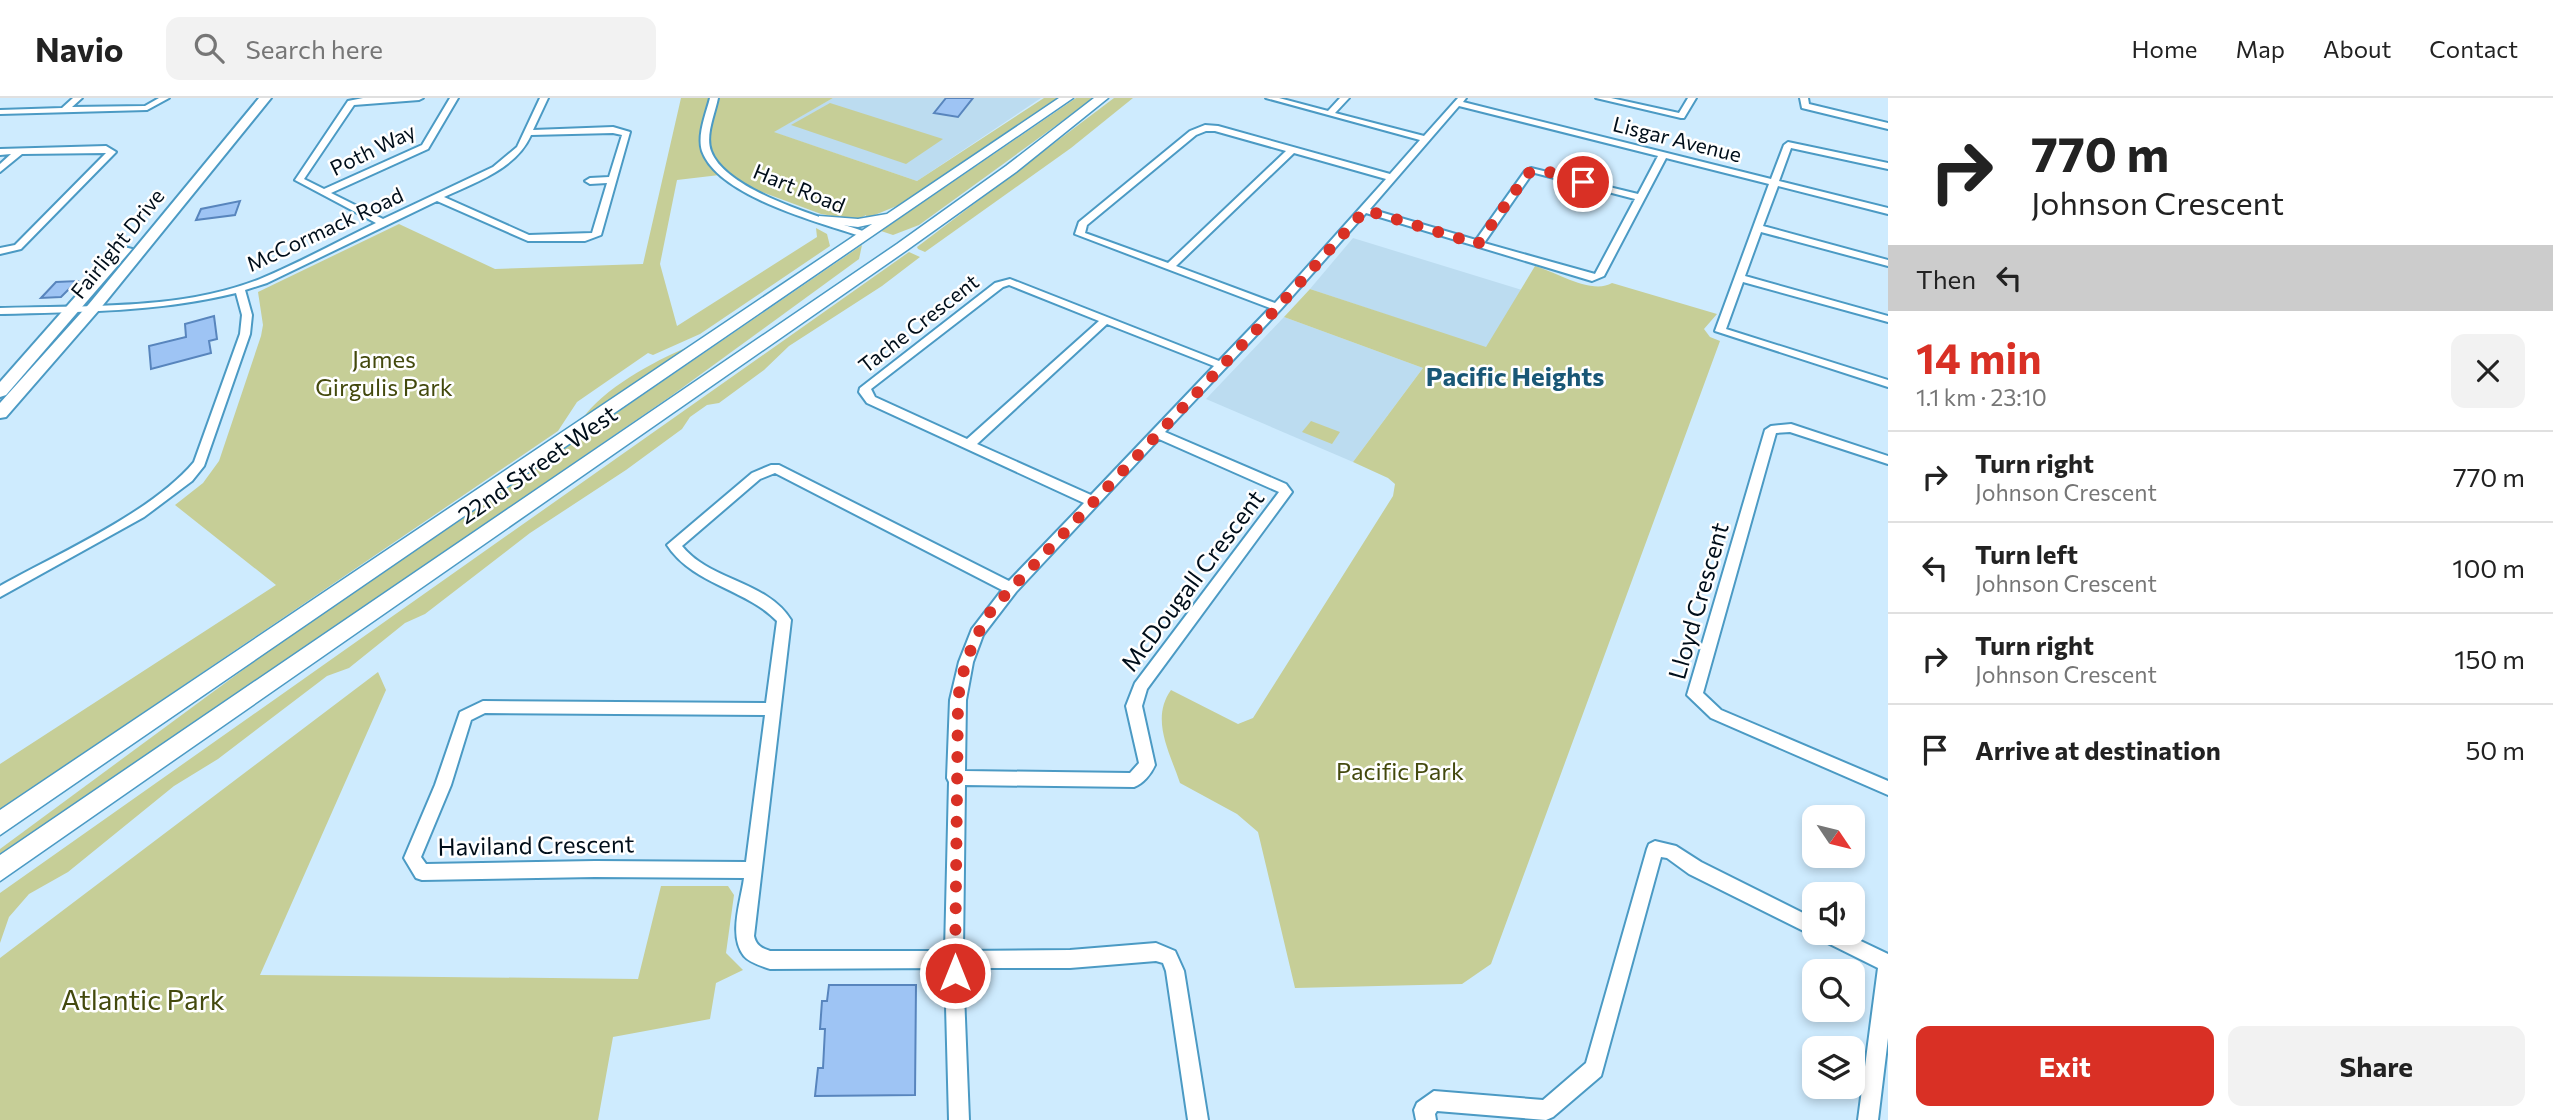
<!DOCTYPE html>
<meta charset="utf-8">
<style>
body{margin:0;font-family:Commissioner,sans-serif;background:#f2f2f2;color:#222;height:100vh;display:flex;flex-direction:column;font-size:26px;white-space:nowrap}
*{box-sizing:border-box;margin:0}
p{font-size:23px;color:#767676}
.icon{flex:none;width:38px;height:38px;fill:none;stroke:currentColor;stroke-width:2;stroke-linecap:round;stroke-linejoin:round}
.map{position:relative;flex:1;overflow:hidden}
.drawer{display:flex;flex-direction:column;background:#fff;width:665px}
.drawer>*{flex:none}
.hud{background:#fff;color:#222;overflow:hidden}
.needle{width:46px;rotate:125deg}
.fabs{position:absolute;left:1802px;top:707px;display:grid;gap:14px}
.fabs a{display:grid;place-items:center;width:63px;height:63px;border-radius:14px;background:#fff;box-shadow:0 4px 10px #0003;font-size:35px}
.pin{position:absolute;display:grid;place-items:center;width:60px;height:60px;color:#fff;margin:-30px;border:4px solid #fff;border-radius:50%;box-shadow:0 2px 7px #0007}
.me{position:absolute;width:77px;margin:-38px;rotate:0deg;stroke-linejoin:round;filter:drop-shadow(0 0 5px #0008)}
.turn{display:flex;align-items:center;gap:24px;height:147px;padding:0 28px;font-size:32px}
.turn .icon{width:91px;height:91px;stroke-width:2.5}
.turn b{display:block;font-size:49px;line-height:60px}
.then{display:flex;align-items:center;height:66px;padding:0 28px;background:#0003;gap:14px;font-size:26px}
.round{display:grid;place-items:center;flex:none;width:74px;height:74px;border-radius:14px;background:#f2f2f2}
.summary{display:flex;align-items:center;justify-content:space-between;height:119px;padding:0 28px}
h1{font-size:42px;font-weight:700;line-height:52px;color:#d93025}
.cta{display:flex;gap:14px;margin-top:auto;padding:14px 28px}
.cta a{flex:1;height:80px;border-radius:14px;background:#d93025;color:#fff;font-size:28px;font-weight:700;line-height:80px;text-align:center}
.cta a+a{background:#f2f2f2;color:#222}
ul{padding:0;list-style:none}
li{display:flex;align-items:center;gap:21px;height:91px;padding:0 28px;border-top:2px solid #e0e0e0}
li div{flex:1}
li b{display:block;font-size:26px}
li em{font-style:normal}
header{display:flex;align-items:center;gap:42px;box-sizing:border-box;height:98px;padding:0 35px;background:#fff;border-bottom:2px solid #e0e0e0}
header strong{font-size:33px}
nav{display:flex;gap:38px;margin-inline-start:auto;font-size:24px}
.search{width:490px;height:63px;background:#f2f2f2;display:flex;align-items:center;gap:18px;box-sizing:border-box;padding:0 24px;border-radius:14px;color:#767676;font-size:26px}
main{display:flex;flex:1;min-height:0}
.map>svg:first-child{display:block}
.built{fill:#bcdcf0}
.green{fill:#c6ce97}
.building{fill:#9ec4f4;stroke:#5885bd;stroke-width:2}
.lines{fill:none;stroke-linecap:round;stroke-linejoin:round}
.minor-casing{stroke:#4b9ac4;stroke-width:4}
.major-casing{stroke:#4b9ac4;stroke-width:4}
.highway-casing{stroke:#4b9ac4;stroke-width:3}
.minor{fill:#fff;fill-rule:evenodd}
.major{fill:#fff;fill-rule:evenodd}
.highway{fill:#fff;fill-rule:evenodd}
.route{stroke:#d93025;stroke-width:12;stroke-dasharray:0 21.6}
.labels{text-anchor:middle;stroke-width:5;stroke-linejoin:round;paint-order:stroke}
.far-street-label{font-size:21px;fill:#000e1a;stroke:#fff}
.park-label{font-size:24px;fill:#43490d;stroke:#fff}
.street-label{font-size:24px;fill:#000e1a;stroke:#fff}
.neighbourhood-label{font-size:26px;font-weight:bold;fill:#195776;stroke:#fff}
.near-park-label{font-size:28px;fill:#43490d;stroke:#fff}
</style>
<header>
<strong>Navio</strong>
<div class="search"><svg class="icon" aria-label="search" viewBox="0 0 24 24"><circle cx="10" cy="10" r="6"/><path d="M15 15l6 6"/></svg>Search here</div>
<nav><a>Home</a><a>Map</a><a>About</a><a>Contact</a></nav>
</header>
<main>
<div class="map">
<svg width="1888" height="1022" viewBox="0 0 1888 1022">
<rect width="100%" height="100%" fill="#ceebfe"/>
<g class="built">
<polygon points="833,0 1041,0 917,83 773,34"/>
<polygon points="1353,140 1522,192 1486,250 1310,191"/>
<polygon points="1284,219 1423,270 1353,364 1206,301"/>
</g>
<g class="green">
<polygon points="681,0 833,0 774,34 917,83 1044,0 1059,0 899,107 865,121 866,117 857,122 821,116 751,90 728,76 677,82 660,166 677,228 817,139 816,130 827,136 830,148 700,236 653,257 648,255 577,304 558,333 0,712 0,666 276,487 175,407 203,385 219,363 261,238 263,227 258,194 399,126 495,171 643,166"/>
<polygon points="1076,0 1094,0 919,127 893,137 881,133"/>
<polygon points="1114,0 1133,0 1071,50 925,154 918,151 917,149"/>
<polygon points="830,5 943,41 906,66 791,27"/>
<polygon points="862,147 859,161 671,298 0,760 0,751 263,557"/>
<polygon points="909,154 920,159 882,188 789,248 764,272 719,305 707,307 690,319 682,331 626,372 530,435 425,516 405,525 349,570 327,578 218,661 174,688 68,774 29,796 9,819 0,845 0,795"/>
<path d="M 1535,168 C 1556,174 1592,197 1612,185 L 1717,216 L 1704,231 L 1710,239 L 1720,243 L 1491,866 L 1462,886 L 1295,890 L 1258,734 L 1237,716 L 1180,685 C 1170,655 1150,621 1171,592 L 1238,626 L 1253,620 L 1393,398 L 1395,386 L 1388,380 L 1353,364 L 1423,270 L 1284,219 L 1310,191 L 1486,249 Z"/>
<path d="M 686,250 L 583,320 C 603,291 654,263 686,250 Z"/>
<polygon points="1311,323 1340,334 1332,346 1302,334"/>
<polygon points="378,574 386,592 260,877 638,881 661,788 728,788 734,797 726,855 743,872 716,885 710,921 613,939 598,1022 0,1022 0,860"/>
</g>
<g class="building">
<polygon points="946,0 973,0 958,19 934,15"/>
<polygon points="240,103 235,117 196,122 201,111"/>
<polygon points="77,183 61,199 41,200 56,184"/>
<polygon points="214,218 217,241 209,243 211,255 151,271 149,248 186,239 185,226"/>
<polygon points="829,887 916,887 915,997 815,998 818,970 823,970 825,931 820,931 822,903 827,903"/>
</g>
<g class="lines">
<g class="minor-casing">
<g id="minor">
<polygon points="73,0 82,0 72,9 145,8 159,0 169,0 147,12 0,16 0,12 62,10"/>
<path d="M 363,0 L 423,0 L 419,2 L 354,7 L 304,81 L 324,91 L 422,47 L 450,0 L 458,0 L 428,51 L 331,95 L 383,121 L 493,69 L 517,49 L 540,0 L 548,0 L 533,32 L 613,29 L 630,34 L 601,137 L 585,143 L 528,143 L 437,103 L 267,185 L 245,192 L 252,217 L 250,236 L 204,368 L 192,383 L 144,419 L 0,499 L 0,488 C 59,455 151,415 194,364 L 240,236 L 242,217 L 236,195 C 159,214 79,214 0,216 L 0,210 C 85,207 179,213 260,181 C 299,165 338,143 376,125 L 295,82 L 348,3 ZM 613,35 L 622,37 L 609,79 L 590,80 L 585,83 L 590,86 L 607,85 L 592,135 L 529,137 L 444,99 C 476,84 516,71 531,37 Z"/>
<path d="M 710,0 L 718,0 C 715,16 705,37 711,53 C 726,94 827,121 866,134 L 866,138 L 860,138 C 818,124 718,98 702,53 C 697,37 706,16 710,0 Z"/>
<path d="M 1266,0 L 1279,0 L 1328,13 L 1340,0 L 1349,0 L 1335,15 L 1424,38 L 1458,0 L 1466,0 L 1463,4 L 1771,81 L 1784,47 L 1788,44 L 1888,65 L 1888,71 L 1791,50 L 1779,83 L 1888,110 L 1888,116 L 1778,88 L 1763,128 L 1888,162 L 1888,168 L 1761,134 L 1745,178 L 1888,218 L 1888,224 L 1743,184 L 1726,231 L 1888,282 L 1888,289 L 1715,233 L 1769,86 L 1666,60 L 1604,178 L 1592,183 L 1366,115 L 1281,211 L 1165,334 L 1286,386 L 1292,394 L 1147,591 L 1142,608 L 1155,667 C 1151,676 1143,686 1134,689 L 965,687 L 963,853 L 1070,852 L 1156,845 L 1175,853 L 1184,873 L 1208,1022 L 1188,1022 L 1166,873 L 1163,865 L 1156,863 L 1070,870 L 963,870 L 969,1022 L 949,1022 L 945,870 L 770,871 C 762,868 750,865 744,858 C 728,838 741,803 744,780 L 595,779 L 422,782 L 416,780 L 404,760 L 435,687 L 460,614 L 483,603 L 766,605 L 777,523 C 746,491 692,486 667,447 L 752,375 L 771,367 L 779,367 L 1009,483 L 1084,405 L 867,305 L 859,294 L 860,290 L 995,185 L 1010,181 L 1219,263 L 1270,210 L 1075,136 L 1079,124 L 1190,33 L 1205,27 L 1218,28 L 1390,76 L 1420,42 ZM 1459,8 L 1658,58 L 1638,96 L 1531,70 L 1525,73 L 1476,142 L 1370,111 ZM 1206,33 L 1215,33 L 1286,53 L 1168,165 L 1085,135 L 1087,127 L 1196,37 ZM 1294,55 L 1386,81 L 1275,205 L 1176,168 ZM 1535,75 L 1635,101 L 1595,176 L 1484,145 L 1531,77 ZM 1009,187 L 1099,223 L 967,341 L 875,299 L 871,291 L 1003,189 ZM 1107,226 L 1214,268 L 1091,397 L 977,346 ZM 1159,341 L 1279,394 L 1135,585 L 1126,608 L 1139,665 L 1130,675 L 965,673 L 966,602 L 973,564 L 983,537 L 1016,494 ZM 775,375 L 1002,492 L 972,531 L 959,564 L 950,602 L 947,680 L 949,684 L 945,853 L 770,853 C 761,850 756,847 754,838 L 791,522 C 767,483 710,483 682,448 L 760,381 ZM 485,615 L 765,617 L 746,764 L 595,763 L 426,766 L 421,759 L 451,687 L 471,622 Z"/>
<polygon points="1596,0 1611,0 1679,15 1688,0 1696,0 1684,20 1681,20"/>
<polygon points="1800,0 1808,0 1809,6 1888,25 1888,31 1802,10"/>
<polygon points="106,48 116,54 21,151 0,156 0,150 15,147 106,55 22,56 0,74 0,66 11,56 0,57 0,51"/>
<polygon points="1791,326 1888,358 1888,366 1790,334 1776,335 1703,595 1721,612 1888,683 1888,697 1711,620 1687,597 1765,332 1771,328"/>
<polygon points="1655,743 1676,748 1701,764 1815,821 1815,835 1844,835 1888,856 1888,940 1878,1022 1858,1022 1878,870 1689,776 1667,760 1661,759 1601,978 1553,1019 1546,1022 1437,1013 1435,1016 1436,1022 1416,1022 1414,1012 1417,1005 1434,993 1543,1002 1586,965 1647,751 1649,746"/>
</g>
</g>
<g class="major-casing">
<g id="major">
<polygon points="259,0 271,0 99,212 6,319 0,320 0,305 89,206"/>
<polygon points="120,148 132,151 6,297 0,299 0,284"/>
</g>
</g>
<g class="highway-casing">
<g id="highway">
<polygon points="1059,0 1073,0 0,737 0,712 872,126 858,129 824,125 819,124 819,118 858,121 887,116"/>
<polygon points="1094,0 1108,0 1016,74 907,152 0,783 0,757 897,146 1006,68"/>
</g>
</g>
<use href="#minor" class="minor"/>
<use href="#major" class="major"/>
<use href="#highway" class="highway"/>
</g>
<g class="lines">
<path class="route" d="M 955,875 L 958,602 C 962,569 974,538 993,510 L 1278,209 L 1365,112 L 1478,146 L 1528,75 L 1543,72 L 1583,84"/>
</g>
<g class="labels">
<g class="far-street-label">
<text transform="translate(1677 42) rotate(14)" y="7">Lisgar Avenue</text>
<text transform="translate(373 52) rotate(-26)" y="7">Poth Way</text>
<text transform="translate(799 91) rotate(22)" y="7">Hart Road</text>
<text transform="translate(325 132) rotate(-25)" y="7">McCormack Road</text>
<text transform="translate(118 146) rotate(-51)" y="7">Fairlight Drive</text>
<text transform="translate(919 226) rotate(-38)" y="7">Tache Crescent</text>
</g>
<g class="park-label">
<text x="384" y="270">James<tspan x="384" dy="28">Girgulis Park</tspan></text>
<text x="1400" y="682">Pacific Park</text>
</g>
<g class="street-label">
<text transform="translate(538 367) rotate(-35)" y="8">22nd Street West</text>
<text transform="translate(1193 483) rotate(-53)" y="8">McDougall Crescent</text>
<text transform="translate(1699 503) rotate(-74)" y="8">Lloyd Crescent</text>
<text transform="translate(536 748) rotate(-1)" y="8">Haviland Crescent</text>
</g>
<g class="neighbourhood-label">
<text x="1515" y="288">Pacific Heights</text>
</g>
<g class="near-park-label">
<text x="143" y="912">Atlantic Park</text>
</g>
</g>
</svg>
<div class="fabs">
<a><svg class="needle" viewBox="-14 -14 28 28"><path d="M0-13l5 13h-10z" fill="#e53935"/><path d="M0 13l5-13h-10z" fill="#767676"/></svg></a>
<a><svg class="icon" aria-label="sound" viewBox="0 0 24 24"><path d="M4 9h4l5-4v14l-5-4H4zM17 9q2 3 0 6"/></svg></a>
<a><svg class="icon" aria-label="search" viewBox="0 0 24 24"><circle cx="10" cy="10" r="6"/><path d="M15 15l6 6"/></svg></a>
<a><svg class="icon" aria-label="layers" viewBox="0 0 24 24"><path d="M12 4l9 5-9 5-9-5zM3 14l9 5 9-5"/></svg></a>
</div>
<div class="pin" style="left:1583px;top:84px;background:#d93025"><svg class="icon" aria-label="arrive" viewBox="0 0 24 24"><path d="M6 21V4h12l-3 4 3 4H6"/></svg></div>
<svg class="me" style="left:955px;top:875px" viewBox="-20 -20 40 40"><circle r="17" fill="#d93025" stroke="#fff" stroke-width="3"/><path d="M0-11L8 9 0 5-8 9z" fill="#fff"/></svg>
</div>
<section class="drawer">
<div class="hud">
<div class="turn"><svg class="icon" aria-label="right" viewBox="0 0 24 24"><path d="M7 20v-9h11M14 6l5 5-5 5"/></svg><div><b>770 m</b>Johnson Crescent</div></div>
<div class="then">Then<svg class="icon" aria-label="left" viewBox="0 0 24 24"><path d="M17 20v-9H6M10 6l-5 5 5 5"/></svg></div>
</div>
<div class="summary"><div><h1>14 min</h1><p>1.1 km · 23:10</p></div><a class="round"><svg class="icon" aria-label="close" viewBox="0 0 24 24"><path d="M6 6l12 12M18 6L6 18"/></svg></a></div>
<ul>
<li><svg class="icon" aria-label="right" viewBox="0 0 24 24"><path d="M7 20v-9h11M14 6l5 5-5 5"/></svg><div><b>Turn right</b><p>Johnson Crescent</p></div><em>770 m</em></li>
<li><svg class="icon" aria-label="left" viewBox="0 0 24 24"><path d="M17 20v-9H6M10 6l-5 5 5 5"/></svg><div><b>Turn left</b><p>Johnson Crescent</p></div><em>100 m</em></li>
<li><svg class="icon" aria-label="right" viewBox="0 0 24 24"><path d="M7 20v-9h11M14 6l5 5-5 5"/></svg><div><b>Turn right</b><p>Johnson Crescent</p></div><em>150 m</em></li>
<li><svg class="icon" aria-label="arrive" viewBox="0 0 24 24"><path d="M6 21V4h12l-3 4 3 4H6"/></svg><div><b>Arrive at destination</b></div><em>50 m</em></li>
</ul>
<div class="cta"><a>Exit</a><a>Share</a></div>
</section>
</main>
